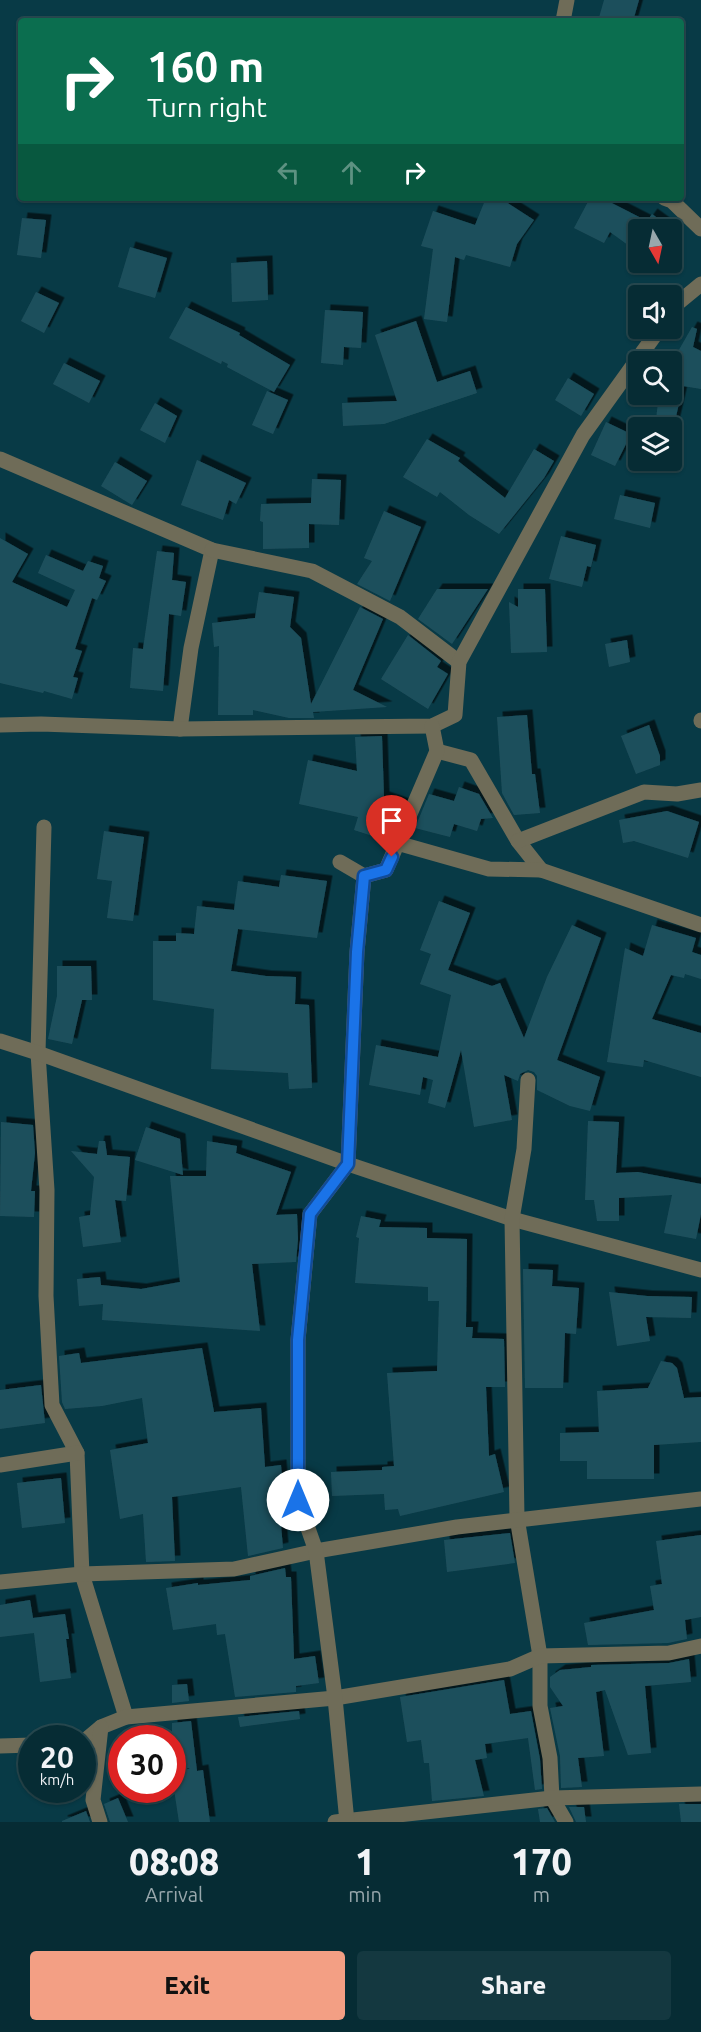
<!DOCTYPE html>
<style>
body{margin:0;font-family:Ubuntu,sans-serif;background:#143840;color:#f1f3f6;height:100vh;display:flex;flex-direction:column;font-size:22px;white-space:nowrap}
*{box-sizing:border-box;margin:0}
p{font-size:20px;color:#98a7ac}
.icon{flex:none;width:33px;height:33px;fill:none;stroke:currentColor;stroke-width:2;stroke-linecap:round;stroke-linejoin:round}
.map{position:relative;height:1822px;overflow:hidden}
.sheet{display:flex;flex-direction:column;background:#062c34;flex:1}
.sheet>*{flex:none}
.banner{position:absolute;left:18px;top:18px;width:666px;height:183px;border-radius:6px;box-shadow:0 2px 4px #0004,0 0 0 2px #27484f;background:#0b6e4f;color:#fff;overflow:hidden}
.needle{width:39px;rotate:171deg}
.buttons{position:absolute;left:628px;top:219px;display:grid;gap:12px}
.buttons a{display:grid;place-items:center;width:54px;height:54px;border-radius:6px;background:#062c34;box-shadow:0 2px 4px #0004,0 0 0 2px #27484f;font-size:30px}
.speed{position:absolute;left:18px;top:1725px;display:flex;gap:12px;font-size:30px;font-weight:700;text-align:center}
.speed>*{display:grid;place-content:center;width:78px;height:78px;border-radius:50%;background:#062c34;box-shadow:0 2px 4px #0004,0 0 0 2px #27484f;line-height:1}
.speed small{font-size:15px;font-weight:400}
.speed .limit{border:9px solid #d22;background:#fff;color:#111}
.pin{position:absolute;display:grid;place-items:center;width:51px;height:51px;color:#fff;margin:-62px -26px;border-radius:50% 50% 50% 0;rotate:-45deg;box-shadow:0 0 6px #0007}
.pin .icon{rotate:45deg}
.me{position:absolute;width:66px;margin:-33px;rotate:0deg;stroke-linejoin:round;filter:drop-shadow(0 0 4px #0008)}
.turn{display:flex;align-items:center;gap:21px;height:126px;padding:0 30px;font-size:27px}
.turn .icon{width:78px;height:78px;stroke-width:2.5}
.turn b{display:block;font-size:42px;line-height:51px}
.lanes{display:flex;align-items:center;height:57px;padding:0 30px;background:#0003;justify-content:center;gap:30px;direction:ltr}
.lanes .off{opacity:.35}
.eta{display:flex;justify-content:space-evenly;align-items:center;height:102px;text-align:center}
.eta b{font-size:36px;font-weight:800;line-height:42px}
.button{display:flex;gap:12px;margin-top:auto;padding:12px 30px}
.button a{flex:1;height:69px;border-radius:6px;background:#f39f84;color:#111;font-size:24px;font-weight:800;line-height:69px;text-align:center}
.button a+a{background:#143840;color:#f1f3f6}
.map>svg:first-child{display:block}
.building{fill:#1f4f5c;filter:url(#shadow)}
.lines{fill:none;stroke-linecap:round;stroke-linejoin:round}
.minor{stroke:#6f6c58;stroke-width:15}
.route-casing{stroke:#114b97;stroke-width:15}
.route{stroke:#1a73e8;stroke-width:10}
</style>
<div class="map">
<svg width="701" height="1822" viewBox="0 0 701 1822">
<defs>
<filter id="shadow"><feDropShadow dx="5.5" dy="-5.5" stdDeviation="0" flood-color="#0009"/></filter>
</defs>
<rect width="100%" height="100%" fill="#083a46"/>
<g class="building">
<polygon points="604,0 639,0 633,21 598,21"/>
<polygon points="486,198 500,198 534,220 517,244 510,267 466,255 464,260 455,257 447,322 424,319 433,249 421,246 433,211 475,225"/>
<polygon points="590,198 602,198 647,221 652,214 678,233 672,241 672,230 639,230 639,253 610,232 604,243 574,228"/>
<polygon points="22,218 46,220 41,258 17,255"/>
<polygon points="130,247 167,258 155,298 118,287"/>
<polygon points="267,261 268,300 232,302 231,263"/>
<polygon points="36,292 59,303 44,333 21,321"/>
<polygon points="186,307 240,333 239,335 290,365 274,392 227,367 228,364 222,361 221,364 169,338"/>
<polygon points="325,310 363,312 361,348 344,347 343,365 321,363"/>
<polygon points="416,321 437,382 470,371 477,393 384,424 343,426 342,403 397,401 375,335"/>
<polygon points="692,327 697,329 693,347 701,351 701,389 683,386 672,434 672,428 655,428 659,394 672,394 672,362"/>
<polygon points="64,363 100,381 89,403 53,384"/>
<polygon points="568,378 594,394 581,416 555,400"/>
<polygon points="267,391 288,400 273,434 252,425"/>
<polygon points="155,403 177,416 165,443 140,430"/>
<polygon points="606,422 631,434 615,466 591,455"/>
<polygon points="427,439 460,458 458,461 505,498 534,449 554,461 544,478 499,534 469,515 440,492 437,497 403,477"/>
<polygon points="197,460 246,483 236,504 229,500 223,520 181,505"/>
<polygon points="115,462 147,481 132,505 101,486"/>
<polygon points="312,479 341,480 339,525 309,524 309,548 263,549 263,522 260,521 261,504 311,503"/>
<polygon points="620,495 655,503 650,528 614,519"/>
<polygon points="384,511 421,527 390,601 357,584 372,561 364,558"/>
<polygon points="561,536 596,545 591,567 587,566 582,587 549,579"/>
<polygon points="0,538 28,554 12,582 67,607 75,590 38,573 46,555 83,571 88,561 103,566 99,578 106,581 97,600 92,598 75,649 82,651 73,677 78,678 72,699 44,691 43,693 0,683"/>
<polygon points="157,551 174,553 172,580 186,582 181,616 169,614 163,691 130,688 133,648 143,649"/>
<polygon points="437,589 488,589 452,644 418,619"/>
<polygon points="518,589 545,589 547,652 511,653 509,602 518,607"/>
<polygon points="259,592 294,597 290,627 301,638 311,704 360,607 383,619 353,690 387,707 313,712 314,718 289,718 253,710 253,715 218,715 219,646 214,647 212,623 255,618"/>
<polygon points="408,635 441,661 437,667 448,674 428,709 381,679"/>
<polygon points="627,640 630,662 609,667 605,644"/>
<polygon points="527,715 532,774 535,774 540,813 514,815 502,793 497,717"/>
<polygon points="649,725 660,756 660,765 636,774 621,736"/>
<polygon points="382,736 384,797 404,804 395,823 391,822 385,840 354,830 358,817 299,804 308,760 357,771 355,737"/>
<polygon points="459,787 479,794 493,818 481,819 477,831 454,824 450,837 415,828 429,794 454,801"/>
<polygon points="667,811 699,822 688,858 634,841 623,843 619,820"/>
<polygon points="104,831 144,837 133,921 107,918 112,881 97,879"/>
<polygon points="281,875 327,881 317,938 238,929 231,971 266,976 296,977 295,1004 309,1005 312,1088 289,1089 288,1073 211,1069 214,1009 153,1000 153,941 176,941 176,933 194,934 197,906 234,910 238,881 279,887"/>
<polygon points="439,901 470,913 448,970 492,986 500,983 524,1038 547,977 572,925 601,938 557,1060 600,1077 590,1111 570,1106 537,1090 537,1076 534,1072 528,1070 520,1074 518,1081 504,1075 512,1120 474,1127 461,1050 445,1108 428,1103 433,1080 423,1077 420,1095 369,1085 376,1045 438,1057 451,995 420,984 431,954 420,950"/>
<polygon points="652,925 696,938 692,952 701,955 701,979 685,974 684,978 671,975 652,1019 701,1033 701,1077 644,1060 643,1067 607,1062 625,948 643,956"/>
<polygon points="57,966 91,966 92,1000 82,1000 72,1044 48,1039 57,996"/>
<polygon points="588,1121 619,1122 616,1173 638,1172 701,1184 701,1214 696,1239 664,1233 672,1195 619,1198 619,1221 597,1221 594,1200 585,1200"/>
<polygon points="1,1122 33,1125 35,1153 31,1191 35,1191 34,1217 0,1216"/>
<polygon points="146,1127 180,1139 183,1175 135,1160"/>
<polygon points="99,1141 105,1141 107,1155 130,1157 126,1201 115,1200 121,1242 83,1247 79,1217 90,1215 94,1177 71,1151 97,1154"/>
<polygon points="207,1141 237,1146 236,1153 291,1172 276,1215 297,1214 298,1239 296,1262 252,1264 260,1331 102,1320 103,1304 79,1306 77,1279 100,1277 101,1285 141,1289 180,1282 170,1176 206,1176"/>
<polygon points="361,1216 381,1220 379,1227 427,1228 427,1238 467,1239 466,1327 473,1327 472,1338 504,1339 505,1387 486,1387 489,1456 495,1454 504,1492 400,1516 398,1509 385,1510 384,1494 332,1496 331,1472 382,1470 382,1467 394,1466 387,1373 437,1371 439,1301 428,1301 428,1287 355,1283 359,1238 356,1237"/>
<polygon points="523,1269 553,1270 552,1286 579,1288 576,1334 565,1333 563,1388 525,1388"/>
<polygon points="609,1292 647,1296 692,1297 691,1318 646,1317 650,1341 617,1346"/>
<polygon points="202,1348 214,1412 261,1408 265,1467 281,1465 283,1489 278,1490 283,1548 248,1556 241,1487 172,1497 175,1561 146,1562 143,1514 120,1519 110,1450 148,1443 142,1398 102,1406 65,1409 62,1402 59,1356 79,1353 81,1363"/>
<polygon points="661,1361 672,1363 677,1368 684,1398 701,1397 701,1442 654,1445 654,1479 587,1479 587,1461 560,1461 560,1433 599,1432 597,1391 648,1388"/>
<polygon points="41,1385 45,1423 0,1429 0,1390"/>
<polygon points="61,1478 65,1523 22,1528 17,1483"/>
<polygon points="510,1533 515,1563 447,1572 444,1540"/>
<polygon points="701,1535 701,1617 685,1620 687,1639 668,1643 588,1645 584,1623 654,1610 650,1586 662,1584 656,1541"/>
<polygon points="285,1568 286,1577 291,1577 294,1659 315,1656 319,1683 296,1686 296,1692 235,1697 225,1634 217,1635 216,1624 173,1630 166,1588 198,1583 198,1585 250,1580 250,1576"/>
<polygon points="30,1600 33,1618 65,1614 69,1639 66,1639 71,1678 40,1682 34,1633 0,1637 0,1605"/>
<polygon points="689,1659 691,1682 645,1686 651,1753 628,1755 605,1690 596,1692 604,1756 578,1758 582,1787 561,1788 560,1756 550,1708 563,1706 550,1687 550,1677 560,1670 591,1667 591,1665 669,1663"/>
<polygon points="504,1680 510,1714 531,1711 540,1759 542,1789 535,1790 528,1738 485,1744 487,1758 475,1760 484,1796 432,1801 429,1763 424,1763 421,1740 407,1742 400,1697"/>
<polygon points="187,1684 189,1701 172,1703 172,1685"/>
<polygon points="299,1711 300,1719 240,1727 238,1717"/>
<polygon points="191,1721 197,1771 203,1770 210,1822 179,1822 172,1776 190,1768 172,1768 172,1723"/>
<polygon points="118,1798 128,1822 110,1822 104,1804"/>
<polygon points="679,1804 701,1804 701,1822 681,1822"/>
<polygon points="569,1807 584,1807 586,1822 576,1822"/>
<polygon points="547,1808 555,1822 540,1822 538,1809"/>
<polygon points="86,1811 90,1822 62,1822 62,1821"/>
</g>
<g class="lines">
<g class="minor">
<polyline points="563,21 567,0"/>
<polyline points="664,198 672,201 701,229"/>
<polyline points="672,311 678,303 701,284"/>
<polyline points="0,459 212,550 191,648 180,729"/>
<polyline points="212,550 312,571 400,617 459,662"/>
<polyline points="701,720 701,721"/>
<polyline points="0,725 41,724 180,729 432,726 455,715 459,662 583,435 660,328"/>
<polyline points="437,751 471,760 518,841 541,870"/>
<polyline points="44,827 38,1053 47,1190 46,1296 52,1405 77,1453 82,1574 126,1717"/>
<polyline points="518,841 644,792 677,794 701,790"/>
<polyline points="397,843 489,869 541,870 701,925"/>
<polyline points="340,862 364,876 386,870 437,751 432,726"/>
<polyline points="0,1041 38,1053 348,1164 512,1219 701,1270"/>
<polyline points="528,1080 524,1149 512,1219 517,1518 540,1656 540,1706 550,1758 552,1798 566,1822"/>
<polyline points="0,1465 77,1453"/>
<polyline points="0,1582 82,1574 234,1569 316,1551 457,1527 701,1499"/>
<polyline points="82,1743 101,1727 126,1717 335,1698 510,1669 540,1656 669,1653 701,1646"/>
<polyline points="0,1746 32,1745"/>
<polyline points="100,1822 93,1800 101,1727"/>
<polyline points="335,1822 552,1798 701,1794"/>
<polyline points="347,1822 335,1698 316,1551 298,1500 298,1340 310,1214 348,1164 357,952 364,876"/>
</g>
</g>
<g class="lines">
<g class="route-casing">
<polyline id="route" points="298,1500 298,1340 310,1214 348,1164 357,952 364,876 386,870 392,857"/>
</g>
<use href="#route" class="route"/>
</g>
</svg>
<div class="buttons">
<a><svg class="needle" viewBox="-14 -14 28 28"><path d="M0-13l5 13h-10z" fill="#e53935"/><path d="M0 13l5-13h-10z" fill="#98a7ac"/></svg></a>
<a><svg class="icon" aria-label="sound" viewBox="0 0 24 24"><path d="M4 9h4l5-4v14l-5-4H4zM17 9q2 3 0 6"/></svg></a>
<a><svg class="icon" aria-label="search" viewBox="0 0 24 24"><circle cx="10" cy="10" r="6"/><path d="M15 15l6 6"/></svg></a>
<a><svg class="icon" aria-label="layers" viewBox="0 0 24 24"><path d="M12 4l9 5-9 5-9-5zM3 14l9 5 9-5"/></svg></a>
</div>
<div class="speed"><div>20<small>km/h</small></div><div class="limit">30</div></div>
<div class="pin" style="left:392px;top:857px;background:#d93025"><svg class="icon" aria-label="arrive" viewBox="0 0 24 24"><path d="M6 21V4h12l-3 4 3 4H6"/></svg></div>
<svg class="me" style="left:298px;top:1500px" viewBox="-20 -20 40 40"><circle r="19" fill="#fff"/><path d="M0-13L10 11 0 6-10 11z" fill="#1a73e8"/></svg>
<div class="banner">
<div class="turn"><svg class="icon" aria-label="right" viewBox="0 0 24 24"><path d="M7 20v-9h11M14 6l5 5-5 5"/></svg><div><b>160 m</b>Turn right</div></div>
<div class="lanes"><svg class="icon off" aria-label="left" viewBox="0 0 24 24"><path d="M17 20v-9H6M10 6l-5 5 5 5"/></svg><svg class="icon off" aria-label="ahead" viewBox="0 0 24 24"><path d="M12 20V5M6 11l6-6 6 6"/></svg><svg class="icon" aria-label="right" viewBox="0 0 24 24"><path d="M7 20v-9h11M14 6l5 5-5 5"/></svg></div>
</div>
</div>
<section class="sheet">
<div class="eta">
<div><b>08:08</b><p>Arrival</p></div>
<div><b>1</b><p>min</p></div>
<div><b>170</b><p>m</p></div>
</div>
<div class="button"><a>Exit</a><a>Share</a></div>
</section>
